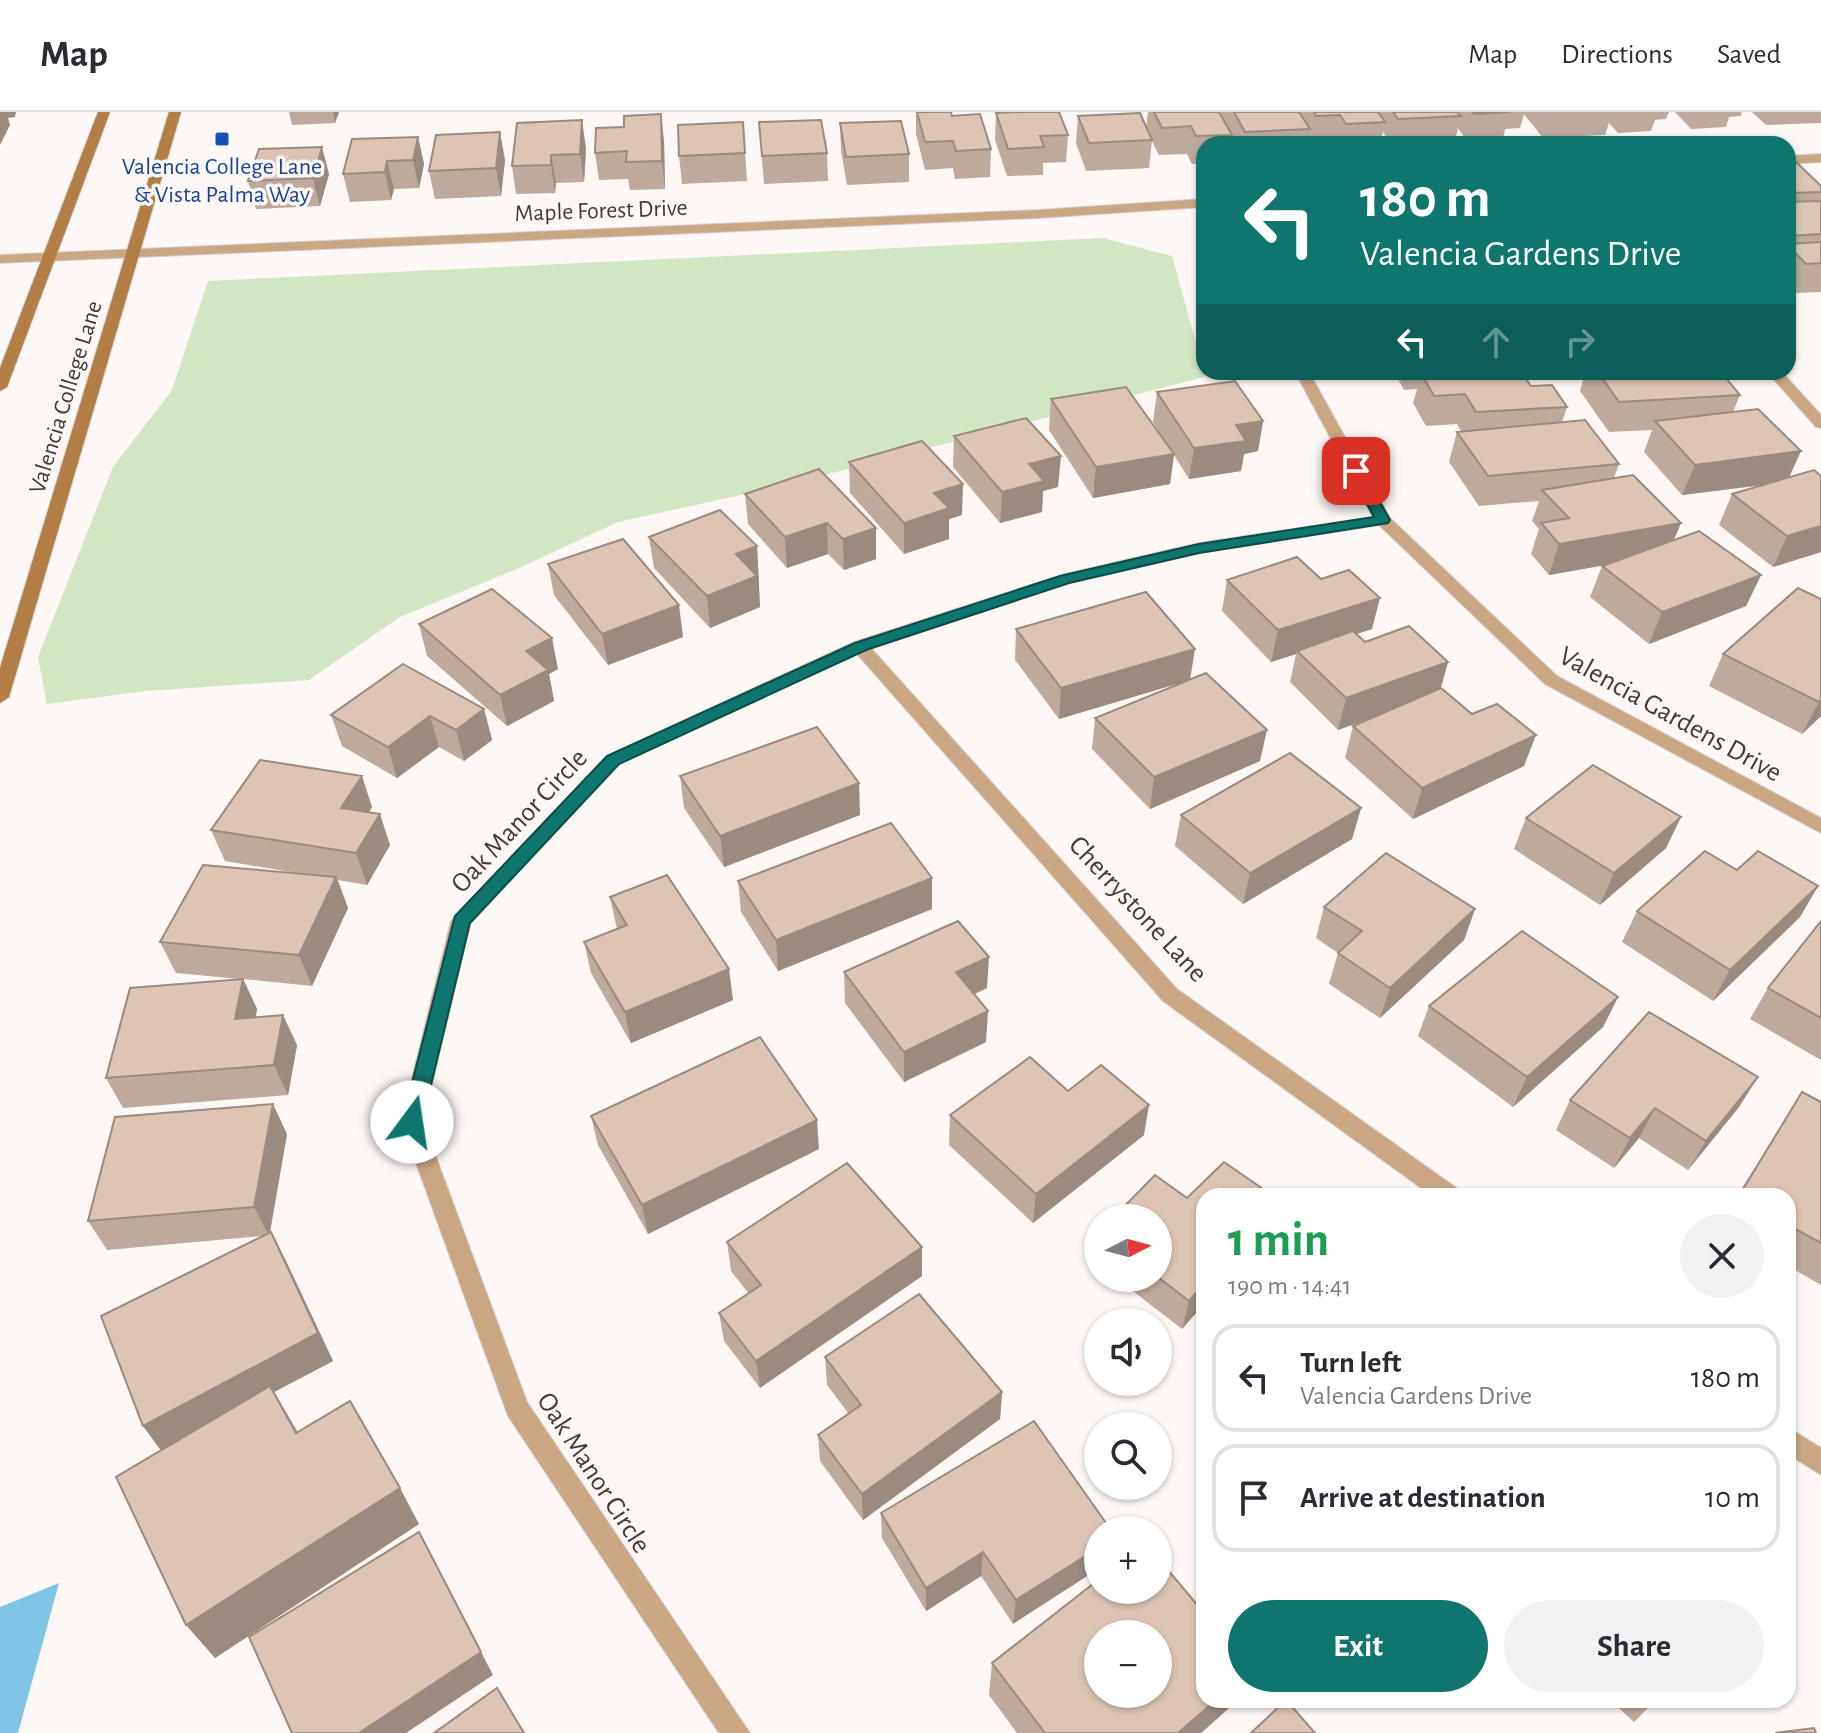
<!DOCTYPE html>
<meta charset="utf-8">
<style>
body{margin:0;font-family:"Alegreya Sans",sans-serif;background:#f2f2f3;color:#2b2b33;height:100vh;display:flex;flex-direction:column;font-size:30px;white-space:nowrap}
*{box-sizing:border-box;margin:0}
p{font-size:26px;color:#7c7c81}
.icon{flex:none;width:44px;height:44px;fill:none;stroke:currentColor;stroke-width:2;stroke-linecap:round;stroke-linejoin:round}
.map{position:relative;flex:1;overflow:hidden}
.side{position:absolute;left:1196px;top:1076px;width:600px;height:520px;display:flex;flex-direction:column;background:#fff;border-radius:24px;box-shadow:0 2px 6px #0004}
.side>*{flex:none}
.guide{position:absolute;left:1196px;top:24px;width:600px;height:244px;border-radius:24px;box-shadow:0 2px 6px #0004;background:#0f766e;color:#fff;overflow:hidden}
.needle{width:52px;rotate:84deg}
.buttons{position:absolute;left:1084px;top:1092px;display:grid;gap:16px}
.buttons a{display:grid;place-items:center;width:88px;height:88px;border-radius:50%;background:#fff;box-shadow:0 2px 6px #0004;font-size:40px}
.pin{position:absolute;display:grid;place-items:center;width:68px;height:68px;color:#fff;margin:-34px;border-radius:16px;box-shadow:0 4px 12px #0006}
.me{position:absolute;width:88px;margin:-44px;rotate:14deg;stroke-linejoin:round;filter:drop-shadow(0 0 6px #0008)}
.turn{display:flex;align-items:center;gap:28px;height:168px;padding:0 32px;font-size:36px}
.turn .icon{width:104px;height:104px;stroke-width:2.5}
.turn b{display:block;font-size:56px;line-height:68px}
.lanes{display:flex;align-items:center;height:76px;padding:0 32px;background:#0003;justify-content:center;gap:40px;direction:ltr}
.lanes .off{opacity:.35}
.round{display:grid;place-items:center;flex:none;width:84px;height:84px;border-radius:42px;background:#f2f2f3}
.head{display:flex;align-items:center;justify-content:space-between;height:136px;padding:0 32px}
h1{font-size:48px;font-weight:700;line-height:60px;color:#1e9e55}
.primary-button{display:flex;gap:16px;margin-top:auto;padding:16px 32px}
.primary-button a{flex:1;height:92px;border-radius:48px;background:#0f766e;color:#fff;font-size:32px;font-weight:700;line-height:92px;text-align:center}
.primary-button a+a{background:#f2f2f3;color:#2b2b33}
ul{padding:0;list-style:none}
li{display:flex;align-items:center;gap:24px;height:108px;margin:0 16px 12px;padding:0 16px;border:4px solid #e1e1e2;border-radius:24px}
li div{flex:1}
li b{display:block;font-size:30px}
li em{font-style:normal}
header{display:flex;align-items:center;gap:48px;box-sizing:border-box;height:112px;padding:0 40px;background:#fff;border-bottom:2px solid #e1e1e2}
header strong{font-size:38px}
nav{display:flex;gap:44px;margin-inline-start:auto;font-size:28px}
.map>svg:first-child{display:block}
.green{fill:#d2e6c3}
.water{fill:#80c4e6}
.lines{fill:none;stroke-linecap:round;stroke-linejoin:round}
.street-casing{stroke:#d8d1cf;stroke-width:2}
.secondary-casing{stroke:#d8d1cf;stroke-width:2}
.street{fill:#cba683;fill-rule:evenodd}
.secondary{fill:#b37d46;fill-rule:evenodd}
.wall{fill:#bea99d}
.shaded-wall{fill:#9b8a7f}
.building{fill:#ddc5b6;stroke:#9b8a7f;stroke-width:2;fill-rule:evenodd}
.route{fill:#0f766e;stroke:#0a4d48;stroke-width:2}
.transit-dot{fill:#1a4fb4;stroke:#fdf7f5;stroke-width:3}
.labels{text-anchor:middle;stroke-width:7;stroke-linejoin:round;paint-order:stroke}
.far-transit-label{font-size:24px;fill:#164399;stroke:#fdf7f5}
.far-street-label{font-size:24px;fill:#443a36;stroke:#fdf7f5}
.street-label{font-size:28px;fill:#443a36;stroke:#fdf7f5}
</style>
<header>
<strong>Map</strong>
<nav><a>Map</a><a>Directions</a><a>Saved</a></nav>
</header>
<div class="map">
<svg width="1821" height="1621" viewBox="0 0 1821 1621">
<rect width="100%" height="100%" fill="#fdf7f5"/>
<polygon class="green" points="1103,126 1172,144 1204,260 1208,264 782,374 618,410 517,457 400,505 309,568 146,579 47,592 38,545 113,355 172,278 208,169"/>
<polygon class="water" points="59,1471 18,1621 0,1621 0,1495"/>
<g class="lines">
<g class="street-casing">
<g id="street">
<polygon points="1821,42 1821,50 1788,52 1788,44"/>
<polygon points="1204,87 1204,95 1038,106 0,151 0,143 1038,98"/>
<polygon points="1295,260 1309,260 1390,406 1557,564 1821,706 1821,721 1545,572 1379,413 1199,441 1070,471 871,536 1177,877 1458,1077 1461,1084 1432,1084 1163,889 857,542 619,652 470,812 423,1010 527,1290 750,1621 719,1621 508,1304 401,1010 451,809 607,644 854,530 1065,462 1199,431 1373,405"/>
<polygon points="1767,260 1782,260 1821,303 1821,316 1816,315"/>
<polygon points="1788,1315 1821,1336 1821,1363 1788,1342"/>
</g>
</g>
<g class="secondary-casing">
<g id="secondary">
<polygon points="98,0 110,0 7,275 0,279 0,256"/>
<polygon points="169,0 181,0 9,585 0,591 0,556"/>
</g>
</g>
<use href="#street" class="street"/>
<use href="#secondary" class="secondary"/>
</g>
<g class="wall">
<polygon points="289,0 339,0 335,11 292,13"/>
<polygon points="916,0 951,0 952,4 991,37 990,65 955,67 953,56 925,58 916,22"/>
<polygon points="1148,0 1669,0 1666,7 1655,8 1651,19 1618,21 1609,11 1605,23 1543,26 1524,2 1520,16 1505,17 1503,27 1467,29 1458,16 1454,32 1391,32 1383,20 1380,32 1336,32 1335,30 1311,31 1308,26 1307,32 1233,32 1231,28 1230,32 1204,32 1204,51 1192,52 1187,42 1159,43 1152,29 1149,56 1086,59 1076,31 1078,4 1146,16"/>
<polygon points="1675,0 1742,0 1741,4 1729,5 1726,15 1691,17"/>
<polygon points="1752,0 1821,0 1821,11 1766,13"/>
<polygon points="996,1 1068,23 1066,50 1043,51 1043,63 1007,64 995,28"/>
<polygon points="743,10 747,69 682,72 679,44"/>
<polygon points="759,10 827,41 828,69 764,72"/>
<polygon points="517,11 586,36 584,70 556,71 555,81 516,82 512,54"/>
<polygon points="840,11 909,42 909,70 847,73 841,39"/>
<polygon points="418,25 424,52 419,76 394,77 391,88 350,90 343,62"/>
<polygon points="664,29 665,77 630,78 628,67 599,68 595,41"/>
<polygon points="505,48 501,84 435,87 429,59"/>
<polygon points="1788,50 1821,74 1821,180 1794,181 1788,175"/>
<polygon points="329,62 320,94 256,97 248,69"/>
<polygon points="1394,260 1521,260 1531,274 1567,295 1562,310 1619,352 1614,366 1674,428 1761,463 1746,494 1649,532 1590,485 1602,454 1604,453 1549,463 1531,442 1539,417 1532,409 1539,389 1479,394 1449,350 1457,320 1461,319 1457,312 1426,314 1413,291 1417,277 1404,278"/>
<polygon points="1573,260 1689,260 1740,283 1733,300 1789,365 1821,364 1821,440 1773,455 1719,413 1732,382 1763,373 1682,383 1644,340 1652,318 1609,320 1580,279 1584,265 1577,265"/>
<polygon points="1157,280 1263,309 1258,339 1244,342 1241,359 1189,367 1174,343 1170,372 1093,386 1049,318 1051,287 1166,331 1153,310"/>
<polygon points="954,324 1058,375 1043,379 1042,400 1000,411 953,355"/>
<polygon points="849,350 962,403 949,407 949,427 904,442 850,381"/>
<polygon points="819,357 876,447 844,458 828,442 787,456 748,412 745,382"/>
<polygon points="649,425 757,434 760,495 710,516 654,456"/>
<polygon points="548,452 683,525 608,553 554,483"/>
<polygon points="1227,468 1372,517 1356,522 1365,530 1448,550 1441,576 1524,654 1413,707 1345,646 1353,614 1377,604 1338,618 1290,570 1296,542 1271,550 1222,499"/>
<polygon points="1821,487 1821,604 1802,622 1709,574 1723,542"/>
<polygon points="419,512 558,557 549,562 554,589 507,614 427,544"/>
<polygon points="1016,517 1190,567 1260,649 1150,697 1092,637 1095,606 1183,570 1059,607 1015,548"/>
<polygon points="484,597 492,628 464,649 439,635 397,666 342,634 331,603"/>
<polygon points="680,664 860,703 724,755 684,696"/>
<polygon points="372,695 369,700 390,733 367,773 338,768 348,796 312,874 243,867 257,897 256,905 297,933 288,983 123,996 106,966 239,867 176,861 160,830 297,761 225,749 211,718"/>
<polygon points="1361,696 1352,727 1243,792 1175,734 1181,703"/>
<polygon points="1526,706 1666,736 1600,793 1514,737"/>
<polygon points="1737,758 1818,774 1800,805 1713,889 1622,830 1637,799"/>
<polygon points="738,769 932,797 778,859 741,800"/>
<polygon points="610,785 733,888 631,931 591,861 584,830 617,817"/>
<polygon points="1324,795 1475,797 1464,828 1380,906 1329,872 1338,841 1316,826"/>
<polygon points="1821,809 1821,948 1750,907 1768,876"/>
<polygon points="844,860 987,876 974,882 986,930 904,970 845,891"/>
<polygon points="1618,885 1603,915 1513,995 1418,924 1429,894"/>
<polygon points="1068,979 1144,1023 1033,1111 949,1033 950,1003"/>
<polygon points="1802,980 1821,990 1821,1173 1788,1154 1788,1084 1737,1084"/>
<polygon points="1570,988 1739,995 1688,1058 1639,1026 1614,1056 1556,1018"/>
<polygon points="591,1004 819,1037 648,1122 598,1033"/>
<polygon points="287,1022 270,1121 286,1149 333,1249 274,1280 298,1320 419,1412 215,1546 161,1338 262,1124 107,1138 88,1109"/>
<polygon points="1204,1084 1204,1192 1182,1217 1116,1166 1158,1166 1187,1086"/>
<polygon points="1098,1124 1098,1152 1094,1149"/>
<polygon points="727,1130 922,1135 922,1164 760,1276 724,1229 719,1201 749,1182 731,1159"/>
<polygon points="825,1245 1002,1280 1000,1307 863,1408 820,1349 818,1323 849,1302 827,1273"/>
<polygon points="881,1401 1111,1418 1013,1512 981,1464 926,1499 882,1426"/>
<polygon points="992,1551 1204,1588 1238,1588 1201,1621 1017,1621 989,1583"/>
<polygon points="1610,1588 1656,1588 1634,1610"/>
</g>
<g class="shaded-wall">
<polygon points="0,0 16,0 15,5 8,6 10,13 0,33"/>
<polygon points="333,0 339,0 335,11"/>
<polygon points="661,2 664,29 665,77 662,49"/>
<polygon points="582,8 586,36 584,70 580,42"/>
<polygon points="500,20 505,48 501,84 496,56"/>
<polygon points="418,25 424,52 419,76 413,48"/>
<polygon points="322,35 329,62 320,94 313,66"/>
<polygon points="551,43 556,71 555,81 551,53"/>
<polygon points="387,49 394,77 391,88 385,60"/>
<polygon points="1263,309 1258,339 1244,342 1241,359 1189,367 1194,336 1236,313"/>
<polygon points="1801,339 1787,370 1682,383 1695,353"/>
<polygon points="1174,342 1170,372 1093,386 1096,355"/>
<polygon points="1061,344 1058,375 1043,379 1042,400 1000,411 1002,380 1029,352"/>
<polygon points="963,372 962,403 949,407 949,427 904,442 904,411 934,381"/>
<polygon points="827,411 828,442 787,456 785,425"/>
<polygon points="1681,411 1668,442 1549,463 1559,432"/>
<polygon points="1821,414 1821,440 1773,455 1787,424"/>
<polygon points="876,416 876,447 844,458 843,427"/>
<polygon points="757,434 760,495 710,516 707,484 736,442"/>
<polygon points="1761,463 1746,494 1649,532 1662,500"/>
<polygon points="1380,486 1372,517 1299,541 1297,539 1296,542 1271,550 1278,518"/>
<polygon points="679,493 683,525 608,553 602,522"/>
<polygon points="552,526 558,557 549,562 554,589 507,614 500,583 526,539"/>
<polygon points="1195,537 1190,568 1059,607 1061,576"/>
<polygon points="1448,550 1439,581 1338,618 1346,586"/>
<polygon points="1821,588 1821,604 1802,622 1819,590"/>
<polygon points="484,597 492,628 464,649 456,618"/>
<polygon points="430,604 439,635 397,666 388,635"/>
<polygon points="1267,618 1260,649 1150,697 1154,665"/>
<polygon points="1536,623 1524,654 1413,707 1422,676"/>
<polygon points="362,664 372,695 352,727 341,696"/>
<polygon points="859,671 860,703 724,755 720,724"/>
<polygon points="1361,696 1352,727 1243,792 1250,761"/>
<polygon points="380,702 390,733 367,773 356,741"/>
<polygon points="1681,705 1666,736 1600,793 1614,761"/>
<polygon points="336,765 348,796 312,874 299,843"/>
<polygon points="932,766 932,797 778,859 776,828"/>
<polygon points="1818,774 1800,805 1713,889 1730,858"/>
<polygon points="1475,797 1464,828 1380,906 1390,876"/>
<polygon points="989,845 987,876 955,891 956,860"/>
<polygon points="729,857 733,888 631,931 625,900"/>
<polygon points="243,867 257,897 249,937 235,907"/>
<polygon points="1618,885 1603,915 1513,995 1527,965"/>
<polygon points="988,899 986,930 904,970 904,940"/>
<polygon points="283,903 297,933 288,983 274,953"/>
<polygon points="1758,965 1739,995 1688,1058 1706,1029"/>
<polygon points="273,992 287,1022 269,1124 254,1095"/>
<polygon points="1149,993 1144,1023 1033,1111 1036,1082"/>
<polygon points="1655,996 1639,1026 1614,1056 1630,1026"/>
<polygon points="817,1008 819,1037 648,1122 642,1093"/>
<polygon points="271,1120 286,1149 333,1249 274,1280 319,1359 162,1340 143,1314"/>
<polygon points="922,1135 922,1164 760,1276 756,1249"/>
<polygon points="1204,1172 1204,1192 1182,1217 1189,1189"/>
<polygon points="1002,1280 1000,1307 863,1408 862,1382"/>
<polygon points="400,1376 419,1412 215,1546 186,1513"/>
<polygon points="419,1420 493,1563 406,1621 359,1621"/>
<polygon points="1098,1436 1098,1457 1013,1512 1016,1488"/>
<polygon points="983,1440 981,1464 926,1499 926,1476"/>
<polygon points="1216,1588 1238,1588 1201,1621 1178,1621"/>
</g>
<g class="building">
<polygon points="917,0 951,0 952,4 980,2 991,37 956,39 953,29 925,30"/>
<polygon points="1018,0 1059,0 1068,23 1040,24 1044,35 1008,37 996,1"/>
<polygon points="1154,0 1219,0 1232,23 1196,24 1191,14 1162,16"/>
<polygon points="1234,0 1299,0 1310,17 1245,20"/>
<polygon points="1314,0 1378,0 1385,10 1346,12 1340,3 1316,4"/>
<polygon points="1393,0 1457,0 1461,4 1398,7"/>
<polygon points="1472,0 1510,0 1474,2"/>
<polygon points="1140,1 1152,28 1089,31 1078,4"/>
<polygon points="661,2 662,49 626,50 627,39 595,41 596,16 624,15 624,4"/>
<polygon points="582,8 580,42 551,43 551,53 512,54 517,11"/>
<polygon points="821,8 827,41 762,44 759,10"/>
<polygon points="901,9 909,42 846,45 840,11"/>
<polygon points="743,10 745,41 679,44 678,13"/>
<polygon points="500,20 496,56 429,59 436,23"/>
<polygon points="418,25 413,48 387,49 385,60 343,62 352,27"/>
<polygon points="322,35 313,66 248,69 259,37"/>
<polygon points="1795,49 1821,74 1821,80 1788,81 1788,50"/>
<polygon points="1821,89 1821,122 1788,124 1788,90"/>
<polygon points="1821,130 1821,151 1806,152 1788,133 1788,132"/>
<polygon points="1443,260 1521,260 1531,274 1552,273 1567,295 1476,300 1465,282 1434,284 1421,261"/>
<polygon points="1598,260 1721,260 1740,283 1619,290"/>
<polygon points="1235,269 1263,309 1236,313 1246,329 1194,336 1157,280"/>
<polygon points="1126,275 1174,342 1096,355 1051,287"/>
<polygon points="1758,297 1801,339 1695,353 1655,309"/>
<polygon points="1026,306 1061,344 1029,352 1044,369 1002,380 954,324"/>
<polygon points="1585,308 1619,352 1488,364 1457,320"/>
<polygon points="922,329 963,372 934,381 949,396 904,411 849,350"/>
<polygon points="819,357 876,416 843,427 827,411 785,425 745,382"/>
<polygon points="1814,358 1821,364 1821,414 1787,424 1732,382"/>
<polygon points="1633,363 1681,411 1559,432 1541,411 1569,406 1542,378"/>
<polygon points="720,398 757,434 736,442 757,464 707,484 649,425"/>
<polygon points="1699,419 1761,463 1662,500 1602,454"/>
<polygon points="623,427 679,493 602,522 548,452"/>
<polygon points="1297,445 1321,467 1349,458 1380,486 1278,518 1227,468"/>
<polygon points="1798,476 1821,487 1821,588 1819,590 1723,542"/>
<polygon points="492,477 552,526 526,539 548,558 500,583 419,512"/>
<polygon points="1146,480 1195,537 1061,576 1016,517"/>
<polygon points="1409,514 1448,550 1346,586 1297,539 1353,519 1365,530"/>
<polygon points="403,552 484,597 456,618 430,604 388,635 331,603"/>
<polygon points="1206,561 1267,618 1154,665 1095,606"/>
<polygon points="1441,576 1472,602 1497,592 1536,623 1422,676 1353,614"/>
<polygon points="817,615 859,671 720,724 680,664"/>
<polygon points="1290,641 1361,696 1250,761 1181,703"/>
<polygon points="260,648 362,664 341,696 380,702 356,741 211,718"/>
<polygon points="1593,653 1681,705 1614,761 1526,706"/>
<polygon points="891,711 932,766 776,828 738,769"/>
<polygon points="1705,739 1737,758 1758,739 1818,774 1730,858 1637,799"/>
<polygon points="1386,741 1475,797 1390,876 1338,841 1362,819 1324,795"/>
<polygon points="203,753 336,765 299,843 160,830"/>
<polygon points="667,763 729,857 625,900 584,830 627,813 610,785"/>
<polygon points="958,809 989,845 956,860 988,899 904,940 844,860"/>
<polygon points="1821,809 1821,906 1768,876"/>
<polygon points="1522,819 1618,885 1527,965 1429,894"/>
<polygon points="243,867 235,907 283,903 274,953 106,966 130,876"/>
<polygon points="1649,900 1758,965 1706,1029 1655,996 1630,1026 1570,988"/>
<polygon points="760,925 817,1008 642,1093 591,1004"/>
<polygon points="1030,945 1068,979 1101,953 1149,993 1036,1082 950,1003"/>
<polygon points="1802,980 1821,990 1821,1131 1788,1113 1788,1084 1739,1084"/>
<polygon points="273,992 254,1095 88,1109 115,1005"/>
<polygon points="1224,1050 1273,1084 1204,1084 1204,1172 1189,1189 1158,1165 1158,1106 1113,1106 1155,1063 1187,1086"/>
<polygon points="847,1051 922,1135 756,1249 719,1201 761,1173 727,1130"/>
<polygon points="271,1120 318,1221 143,1314 101,1204"/>
<polygon points="919,1182 1002,1280 862,1382 818,1323 861,1293 825,1245"/>
<polygon points="270,1274 296,1321 350,1289 400,1376 186,1513 116,1365"/>
<polygon points="1034,1309 1111,1418 1098,1418 1098,1436 1016,1488 983,1440 926,1476 881,1401"/>
<polygon points="419,1420 481,1540 359,1621 292,1621 249,1525"/>
<path d="M 1158,1446 L 1204,1501 L 1204,1588 L 1216,1588 L 1178,1621 L 1045,1621 L 992,1551 L 1098,1468 L 1098,1478 L 1158,1478 ZM 1098,1522 L 1158,1522 L 1158,1582 L 1098,1582 Z"/>
<polygon points="497,1576 524,1621 434,1621"/>
<polygon points="1286,1588 1315,1621 1251,1621"/>
<polygon points="1814,1616 1816,1621 1775,1621"/>
</g>
<polygon class="route" points="1356,355 1363,359 1390,408 1388,411 1199,441 1069,471 866,538 619,652 470,811 422,1010 419,1016 412,1018 405,1016 402,1010 455,804 607,644 855,531 1060,464 1199,432 1374,405 1349,359"/>
<rect class="transit-dot" x="214" y="19" width="16" height="16" rx="4"/>
<g class="labels">
<g class="far-transit-label">
<text x="222" y="62">Valencia College Lane<tspan x="222" dy="28">&amp; Vista Palma Way</tspan></text>
</g>
<g class="far-street-label">
<text transform="translate(601 98) rotate(-2)" y="8">Maple Forest Drive</text>
<text transform="translate(65 285) rotate(-73)" y="8">Valencia College Lane</text>
</g>
<g class="street-label">
<text transform="translate(1671 601) rotate(29)" y="10">Valencia Gardens Drive</text>
<text transform="translate(518 708) rotate(-47)" y="10">Oak Manor Circle</text>
<text transform="translate(1139 796) rotate(47)" y="10">Cherrystone Lane</text>
<text transform="translate(595 1360) rotate(57)" y="10">Oak Manor Circle</text>
</g>
</g>
</svg>
<div class="buttons">
<a><svg class="needle" viewBox="-14 -14 28 28"><path d="M0-13l5 13h-10z" fill="#e53935"/><path d="M0 13l5-13h-10z" fill="#7c7c81"/></svg></a>
<a><svg class="icon" aria-label="sound" viewBox="0 0 24 24"><path d="M4 9h4l5-4v14l-5-4H4zM17 9q2 3 0 6"/></svg></a>
<a><svg class="icon" aria-label="search" viewBox="0 0 24 24"><circle cx="10" cy="10" r="6"/><path d="M15 15l6 6"/></svg></a>
<a>+</a>
<a>−</a>
</div>
<div class="pin" style="left:1356px;top:359px;background:#d93025"><svg class="icon" aria-label="arrive" viewBox="0 0 24 24"><path d="M6 21V4h12l-3 4 3 4H6"/></svg></div>
<svg class="me" style="left:412px;top:1010px" viewBox="-20 -20 40 40"><circle r="19" fill="#fff"/><path d="M0-13L10 11 0 6-10 11z" fill="#0f766e"/></svg>
<div class="guide">
<div class="turn"><svg class="icon" aria-label="left" viewBox="0 0 24 24"><path d="M17 20v-9H6M10 6l-5 5 5 5"/></svg><div><b>180 m</b>Valencia Gardens Drive</div></div>
<div class="lanes"><svg class="icon" aria-label="left" viewBox="0 0 24 24"><path d="M17 20v-9H6M10 6l-5 5 5 5"/></svg><svg class="icon off" aria-label="ahead" viewBox="0 0 24 24"><path d="M12 20V5M6 11l6-6 6 6"/></svg><svg class="icon off" aria-label="right" viewBox="0 0 24 24"><path d="M7 20v-9h11M14 6l5 5-5 5"/></svg></div>
</div>
<section class="side">
<div class="head"><div><h1>1 min</h1><p>190 m · 14:41</p></div><a class="round"><svg class="icon" aria-label="close" viewBox="0 0 24 24"><path d="M6 6l12 12M18 6L6 18"/></svg></a></div>
<ul>
<li><svg class="icon" aria-label="left" viewBox="0 0 24 24"><path d="M17 20v-9H6M10 6l-5 5 5 5"/></svg><div><b>Turn left</b><p>Valencia Gardens Drive</p></div><em>180 m</em></li>
<li><svg class="icon" aria-label="arrive" viewBox="0 0 24 24"><path d="M6 21V4h12l-3 4 3 4H6"/></svg><div><b>Arrive at destination</b></div><em>10 m</em></li>
</ul>
<div class="primary-button"><a>Exit</a><a>Share</a></div>
</section>
</div>
